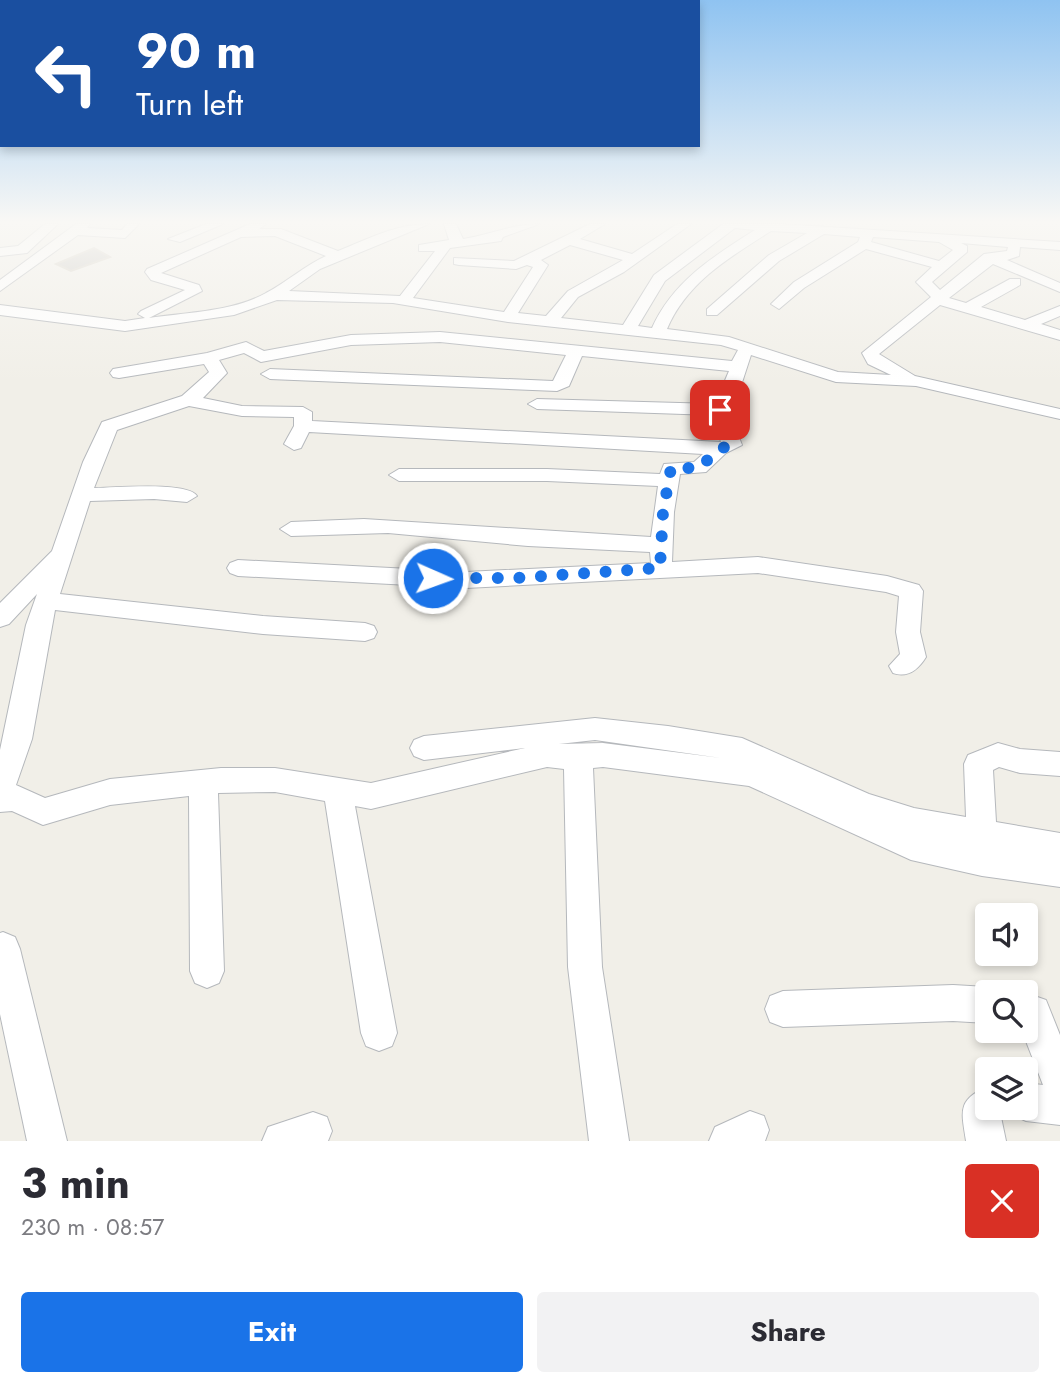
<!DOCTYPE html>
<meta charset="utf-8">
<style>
body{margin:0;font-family:Jost,sans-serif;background:#f2f2f3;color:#2b2b33;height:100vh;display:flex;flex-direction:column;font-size:26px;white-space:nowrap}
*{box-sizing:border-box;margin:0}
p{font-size:23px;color:#7c7c81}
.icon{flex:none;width:38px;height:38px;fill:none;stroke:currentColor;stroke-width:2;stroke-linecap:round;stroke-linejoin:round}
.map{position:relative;height:1141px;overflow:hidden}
.sheet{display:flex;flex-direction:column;background:#fff;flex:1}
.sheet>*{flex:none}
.banner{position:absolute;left:0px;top:0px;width:700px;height:147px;box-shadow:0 4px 10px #0003;background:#1a4fa0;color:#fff;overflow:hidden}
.tools{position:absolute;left:975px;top:903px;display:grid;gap:14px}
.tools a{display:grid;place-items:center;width:63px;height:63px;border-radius:7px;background:#fff;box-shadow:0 4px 10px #0003;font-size:35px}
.pin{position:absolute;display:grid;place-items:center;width:60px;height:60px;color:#fff;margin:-30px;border-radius:14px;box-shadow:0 4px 10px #0006}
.me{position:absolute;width:77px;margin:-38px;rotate:92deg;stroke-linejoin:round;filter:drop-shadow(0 0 5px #0008)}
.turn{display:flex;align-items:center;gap:24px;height:147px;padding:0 21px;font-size:32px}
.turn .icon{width:91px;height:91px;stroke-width:2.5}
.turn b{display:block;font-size:49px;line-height:60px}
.round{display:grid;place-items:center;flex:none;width:74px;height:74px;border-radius:7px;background:#f2f2f3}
.overview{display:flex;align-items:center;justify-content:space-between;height:119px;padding:0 21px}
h1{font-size:42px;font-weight:700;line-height:52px}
.primary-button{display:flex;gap:14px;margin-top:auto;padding:14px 21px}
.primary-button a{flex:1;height:80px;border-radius:7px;background:#1a73e8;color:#fff;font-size:28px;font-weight:700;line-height:80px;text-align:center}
.primary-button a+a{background:#f2f2f3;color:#2b2b33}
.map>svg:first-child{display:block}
.building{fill:#cccac5;stroke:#d6d1c6;stroke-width:2}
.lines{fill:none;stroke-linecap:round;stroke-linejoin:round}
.minor-casing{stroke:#b5b8bc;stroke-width:2}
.minor{fill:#fff;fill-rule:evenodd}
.route{stroke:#1a73e8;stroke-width:12;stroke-dasharray:0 21.6}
</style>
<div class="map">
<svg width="1060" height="1141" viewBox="0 0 1060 1141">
<rect width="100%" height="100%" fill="#f1efe8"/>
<polygon class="building" points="94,248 110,257 71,271 56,264"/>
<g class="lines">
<g class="minor-casing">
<g id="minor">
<polygon points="45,224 58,224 27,253 0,256 0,248 18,246"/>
<polygon points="76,224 90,224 87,228 122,230 127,224 139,224 125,238 78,235 0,291 0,280"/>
<polygon points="206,224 223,224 180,242 168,239"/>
<path d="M 250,224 L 266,224 L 259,229 L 281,229 L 338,251 C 368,239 396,224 429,224 L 320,269 L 289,291 L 400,296 L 435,251 L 419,251 L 419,245 L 449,240 L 444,224 L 456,224 L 463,239 C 489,235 512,224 539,224 L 503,237 L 501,241 L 450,248 L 413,298 L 504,312 L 533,267 L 527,265 L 516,269 L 459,265 L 454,264 L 454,258 L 514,261 L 590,224 L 605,224 L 580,239 L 632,254 L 677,224 L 691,224 L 624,272 L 578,297 L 561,318 L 623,325 L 654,275 L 723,224 L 781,224 L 1060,242 L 1060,250 L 1020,247 L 1019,256 L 1007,260 L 1060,283 L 1060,292 L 993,264 L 949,298 L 966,303 L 1010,279 L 1020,279 L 1020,285 L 981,307 L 1025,320 L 1060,306 L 1060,316 L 1041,324 L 1060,330 L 1060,340 L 940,305 L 879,354 L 915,376 L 1060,409 L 1060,419 L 916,386 L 836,382 L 751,355 L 735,404 L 729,411 L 742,445 L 726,453 L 706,472 L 680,474 L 674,512 L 672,562 L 758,557 L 887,576 L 919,585 L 923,591 L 920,632 L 926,657 C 918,670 908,678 893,673 L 889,666 L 900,654 L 896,632 L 899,596 L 886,592 L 758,573 L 466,588 L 238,576 L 230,573 L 227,568 L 230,563 L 238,560 L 466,572 L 651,563 L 650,552 L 528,546 L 388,533 L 291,536 L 280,529 L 291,522 L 364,519 L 651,537 L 658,486 L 547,481 L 399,481 L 389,475 L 399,469 L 547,469 L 660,474 L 664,464 L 694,462 L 703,454 L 309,432 L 301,448 L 294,450 L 284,444 L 294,426 L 294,417 L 242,416 L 189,406 L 117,430 L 94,488 C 114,488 187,481 197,496 L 187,502 L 154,499 L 90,501 L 60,594 L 263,616 L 365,623 L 374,626 L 377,632 L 374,638 L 365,641 L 263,634 L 55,610 L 32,739 L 16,785 L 45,798 L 110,779 L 221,768 L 275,768 L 371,783 L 525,748 L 424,760 L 414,756 L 410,748 L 414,740 L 424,736 L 595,718 L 668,726 L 742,738 L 869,794 L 914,808 L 966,817 L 964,764 L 968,755 L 998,743 L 1020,749 L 1060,752 L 1060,776 L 1020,773 L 999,767 L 993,770 L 996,822 L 1060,833 L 1060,887 L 982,876 L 911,860 L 749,786 L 603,767 L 593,768 L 602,967 L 629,1141 L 589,1141 L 568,967 L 564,769 L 547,767 L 371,809 L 355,806 L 397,1033 L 392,1046 L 379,1051 L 366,1046 L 361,1033 L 325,801 L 275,792 L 218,793 L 224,971 L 219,983 L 207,988 L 195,983 L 190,971 L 189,796 L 110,805 L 43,825 L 12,811 L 0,812 L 0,750 L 26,625 L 37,594 L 9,624 L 0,627 L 0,603 L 52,551 L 83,462 L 102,422 L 182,396 L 209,372 L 204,364 L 119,378 L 113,377 L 110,373 L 113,369 L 207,353 L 246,342 L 264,351 L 351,335 L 440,332 L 732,361 L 738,350 L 721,345 L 508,322 L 393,303 L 277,300 L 234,315 L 125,331 L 0,315 L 0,305 L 125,321 L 145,318 L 138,314 L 141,311 L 185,290 L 151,280 L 145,272 L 147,269 ZM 735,228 L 755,230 C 714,256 673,281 652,328 L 638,326 L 665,281 ZM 771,231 L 807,233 L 769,255 L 707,309 L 707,315 L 717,315 L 779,261 L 824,234 L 860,237 L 858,242 L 794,282 L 771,304 L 779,309 L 804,288 L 866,249 L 932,267 L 916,282 L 931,297 L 862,353 L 868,364 L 891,375 L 838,372 L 729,337 L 667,329 C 687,282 730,257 771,231 ZM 275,236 L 326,256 C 304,266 287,282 266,293 C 232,312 187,312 149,318 L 202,291 L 199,285 L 161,273 L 241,237 ZM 873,237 L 939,242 L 953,250 L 939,261 L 871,242 ZM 961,243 L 1008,247 L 1007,251 L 984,254 L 940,290 L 932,282 L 967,252 L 967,246 ZM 570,245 L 623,260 L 568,291 L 546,316 L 518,313 L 548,265 L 541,260 ZM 440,342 L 566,355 L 553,381 L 270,369 L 261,374 L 270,379 L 557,391 L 569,386 L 582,356 L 729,371 L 715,404 L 537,399 L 528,404 L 537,409 L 713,415 L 721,442 L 312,421 L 312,412 L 303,407 L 242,406 L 203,398 L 227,373 L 219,360 L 244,353 L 261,362 L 351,345 ZM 595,740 L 721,758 L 603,743 L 559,744 Z"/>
<polygon points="3,932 15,937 20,949 67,1141 27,1141 0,1014 0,933"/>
<polygon points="953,985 987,987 999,992 987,992 987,1023 953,1021 783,1027 770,1022 765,1009 770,996 783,991"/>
<polygon points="1026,993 1046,1000 1060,1035 1060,1125 1026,1121 1013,1115 1009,1108 1026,1108 1026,1083 1043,1085 1022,1031 1026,1031"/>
<path d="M 987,1087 L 987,1108 L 1005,1108 L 1001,1117 L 1006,1141 L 966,1141 C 962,1113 956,1100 987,1087 Z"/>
<polygon points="750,1111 764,1116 769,1130 765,1141 709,1141 715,1127"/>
<polygon points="313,1112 327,1117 332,1131 328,1141 262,1141 268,1127"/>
</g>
</g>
<use href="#minor" class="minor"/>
</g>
<linearGradient id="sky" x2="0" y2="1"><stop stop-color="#8fc3f1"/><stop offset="0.58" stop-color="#f9f8f5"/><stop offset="1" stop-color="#f9f8f5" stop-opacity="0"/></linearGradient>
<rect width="1060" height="383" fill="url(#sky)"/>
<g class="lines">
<polyline class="route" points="433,578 517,578 660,568 663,512 671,468 699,468 719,449 732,445 720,410"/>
</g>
</svg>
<div class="tools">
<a><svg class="icon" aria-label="sound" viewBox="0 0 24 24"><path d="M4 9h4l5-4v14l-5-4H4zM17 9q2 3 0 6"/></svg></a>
<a><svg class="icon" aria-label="search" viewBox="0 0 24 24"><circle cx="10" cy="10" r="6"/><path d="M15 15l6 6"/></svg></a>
<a><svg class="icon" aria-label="layers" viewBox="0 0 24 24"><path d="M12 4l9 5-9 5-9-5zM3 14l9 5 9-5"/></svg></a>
</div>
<div class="pin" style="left:720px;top:410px;background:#d93025"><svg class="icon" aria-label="arrive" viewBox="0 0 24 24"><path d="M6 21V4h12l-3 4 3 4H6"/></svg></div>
<svg class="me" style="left:433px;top:578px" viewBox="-20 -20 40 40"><circle r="17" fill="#1a73e8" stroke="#fff" stroke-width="3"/><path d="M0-11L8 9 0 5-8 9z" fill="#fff"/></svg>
<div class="banner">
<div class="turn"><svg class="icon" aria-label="left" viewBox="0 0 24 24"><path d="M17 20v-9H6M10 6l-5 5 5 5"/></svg><div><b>90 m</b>Turn left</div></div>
</div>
</div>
<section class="sheet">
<div class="overview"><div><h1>3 min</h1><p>230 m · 08:57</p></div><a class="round" style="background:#d93025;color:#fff"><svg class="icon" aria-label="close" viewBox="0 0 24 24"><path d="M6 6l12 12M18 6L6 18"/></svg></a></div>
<div class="primary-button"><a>Exit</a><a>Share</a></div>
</section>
